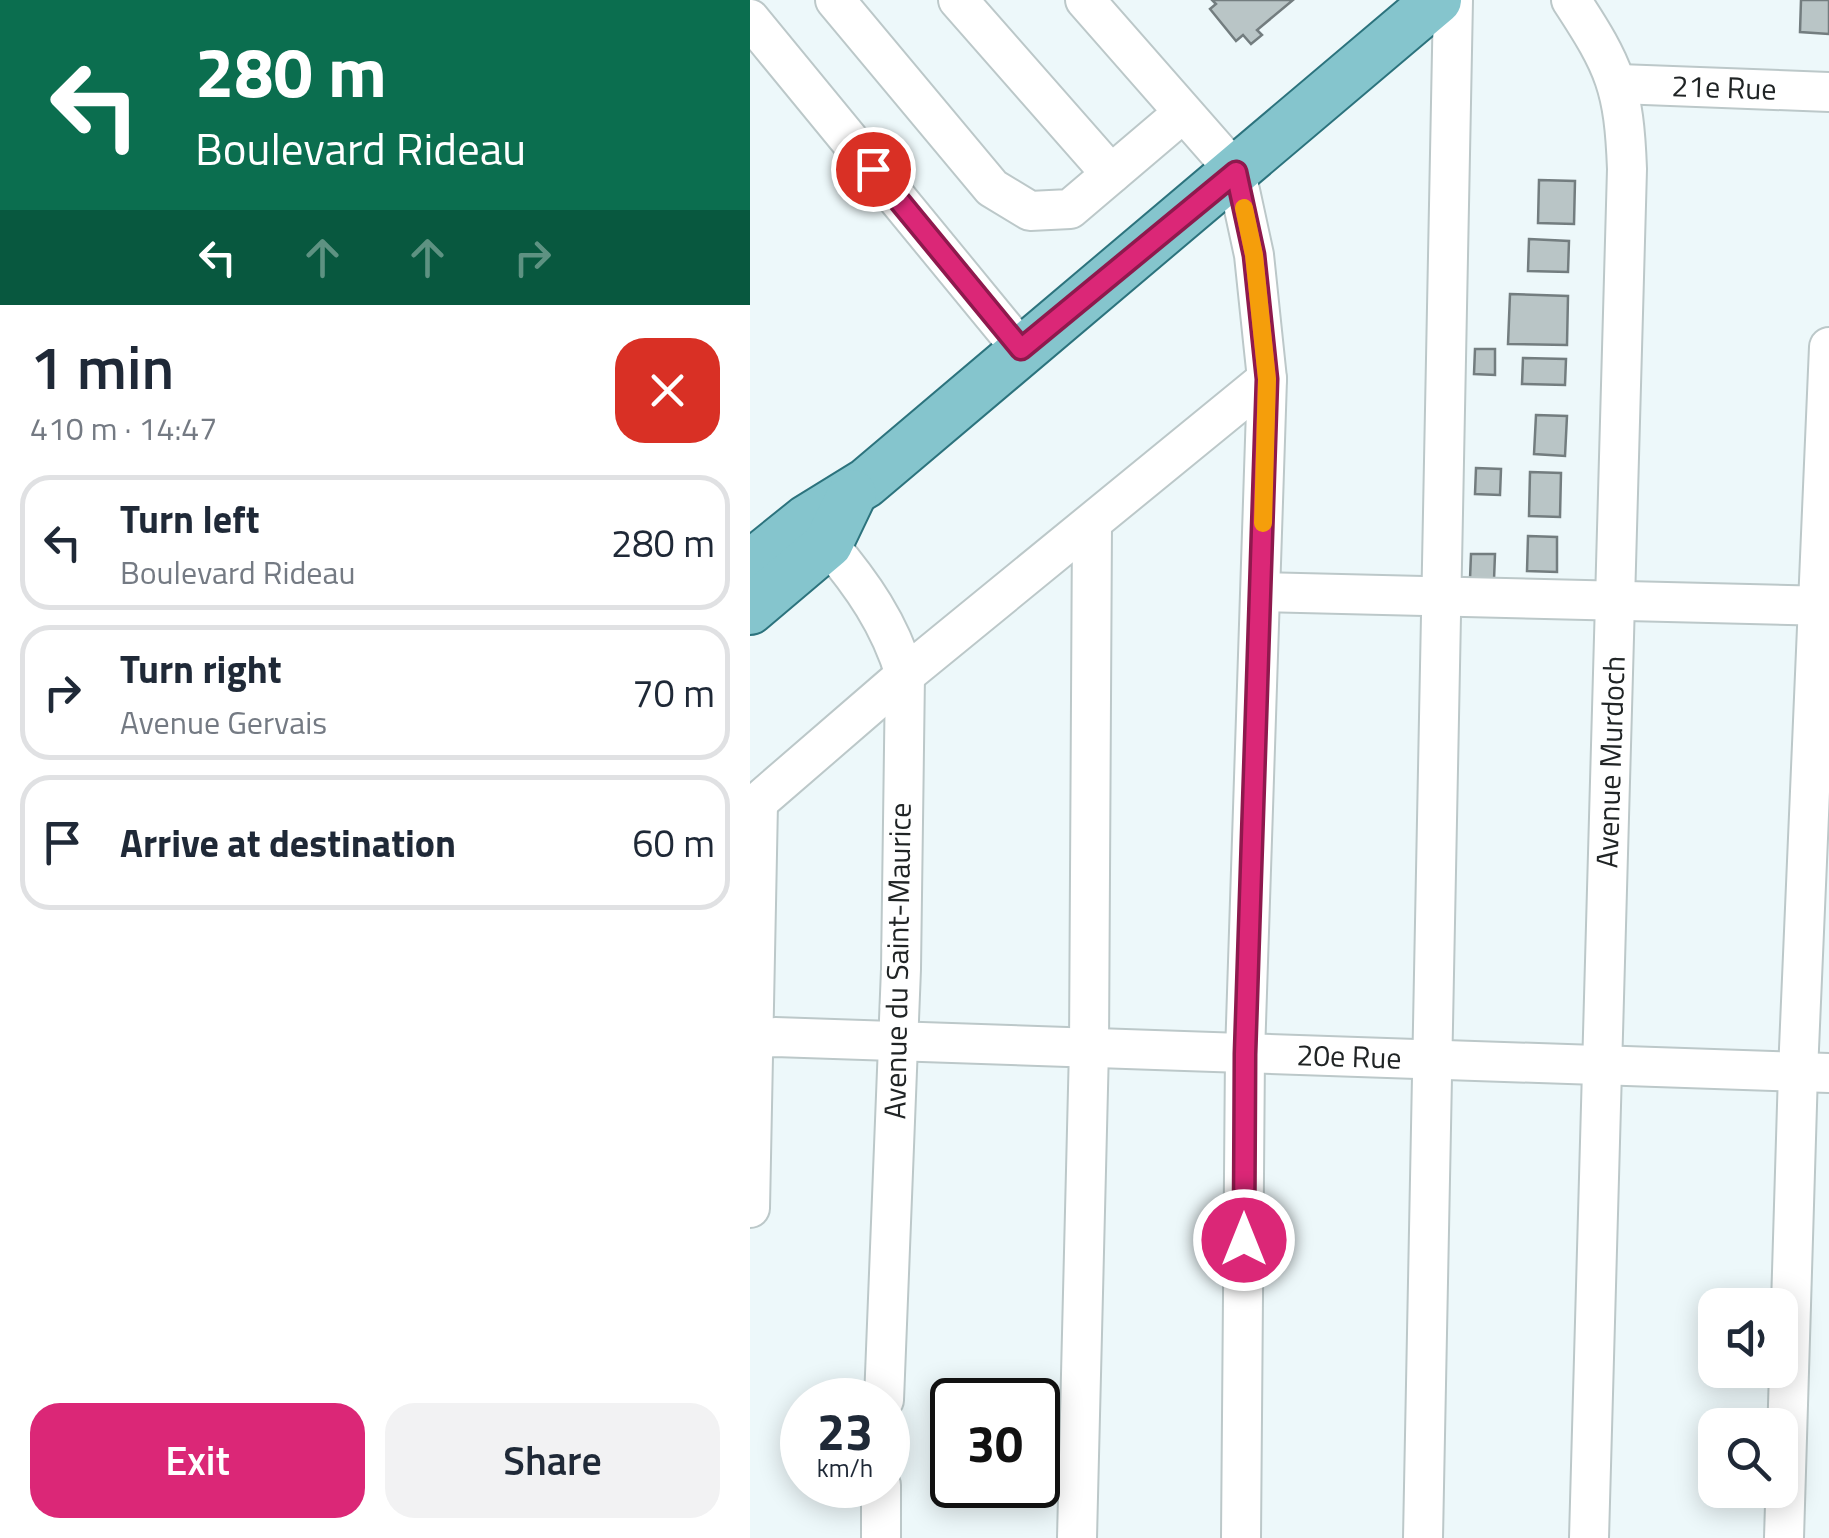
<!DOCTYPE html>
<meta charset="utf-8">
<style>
body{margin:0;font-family:"Titillium Web",sans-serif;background:#f2f2f3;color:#1f2937;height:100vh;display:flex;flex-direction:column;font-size:38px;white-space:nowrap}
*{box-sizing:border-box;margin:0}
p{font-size:32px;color:#747a83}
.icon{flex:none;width:55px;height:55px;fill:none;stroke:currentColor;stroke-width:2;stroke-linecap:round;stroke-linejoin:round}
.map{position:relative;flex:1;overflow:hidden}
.sheet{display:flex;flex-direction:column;background:#fff;width:750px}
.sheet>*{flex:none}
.guide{background:#0b6e4f;color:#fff;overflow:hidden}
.buttons{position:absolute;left:948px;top:1288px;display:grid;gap:20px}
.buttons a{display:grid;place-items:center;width:100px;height:100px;border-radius:20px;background:#fff;box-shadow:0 5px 25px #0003;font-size:50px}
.speed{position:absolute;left:30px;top:1378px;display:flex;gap:20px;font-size:50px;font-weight:700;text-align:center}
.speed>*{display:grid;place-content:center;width:130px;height:130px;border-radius:50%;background:#fff;box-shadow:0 5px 25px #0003;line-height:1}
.speed small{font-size:25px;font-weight:400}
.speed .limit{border:5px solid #111;border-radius:15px;background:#fff;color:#111}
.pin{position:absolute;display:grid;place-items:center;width:85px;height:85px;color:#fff;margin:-42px;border:5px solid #fff;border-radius:50%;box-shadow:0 2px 10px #0007}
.me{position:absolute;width:110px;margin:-55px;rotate:0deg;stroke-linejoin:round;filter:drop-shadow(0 0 8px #0008)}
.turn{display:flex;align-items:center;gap:35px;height:210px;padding:0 30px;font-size:45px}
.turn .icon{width:130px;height:130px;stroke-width:2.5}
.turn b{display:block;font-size:70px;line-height:85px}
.lanes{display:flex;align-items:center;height:95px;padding:0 30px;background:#0003;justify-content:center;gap:50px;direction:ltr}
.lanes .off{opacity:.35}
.round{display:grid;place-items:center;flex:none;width:105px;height:105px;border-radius:30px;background:#f2f2f3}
.summary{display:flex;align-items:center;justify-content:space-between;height:170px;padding:0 30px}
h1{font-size:60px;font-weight:600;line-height:75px}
.button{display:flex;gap:20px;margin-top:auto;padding:20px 30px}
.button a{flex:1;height:115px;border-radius:30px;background:#db2777;color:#fff;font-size:40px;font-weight:600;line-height:115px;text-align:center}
.button a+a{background:#f2f2f3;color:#1f2937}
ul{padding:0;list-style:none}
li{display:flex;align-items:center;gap:30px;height:135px;margin:0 20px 15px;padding:0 10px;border:5px solid #e0e1e3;border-radius:30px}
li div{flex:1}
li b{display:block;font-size:38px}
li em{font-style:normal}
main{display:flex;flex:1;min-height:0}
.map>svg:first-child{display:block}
.building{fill:#b9c5c6;stroke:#737d7f;stroke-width:2.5}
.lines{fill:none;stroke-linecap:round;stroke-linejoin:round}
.minor-casing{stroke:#bcc8c9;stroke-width:42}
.major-casing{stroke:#2c737d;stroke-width:52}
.minor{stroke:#fff;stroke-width:38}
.major{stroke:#85c5cd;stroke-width:48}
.route-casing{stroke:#8e194d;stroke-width:25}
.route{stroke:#db2777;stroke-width:18}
.slow{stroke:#f59e0b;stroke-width:18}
.labels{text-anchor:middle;stroke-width:10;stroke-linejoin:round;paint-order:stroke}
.street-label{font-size:30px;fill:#202425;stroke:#fff}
</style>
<main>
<section class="sheet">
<div class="guide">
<div class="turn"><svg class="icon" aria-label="left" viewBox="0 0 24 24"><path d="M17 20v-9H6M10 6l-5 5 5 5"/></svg><div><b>280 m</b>Boulevard Rideau</div></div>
<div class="lanes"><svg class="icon" aria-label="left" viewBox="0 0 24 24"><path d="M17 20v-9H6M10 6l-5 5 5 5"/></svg><svg class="icon off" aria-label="ahead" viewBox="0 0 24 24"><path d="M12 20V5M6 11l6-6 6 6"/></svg><svg class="icon off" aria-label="ahead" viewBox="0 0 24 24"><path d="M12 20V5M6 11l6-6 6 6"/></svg><svg class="icon off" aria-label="right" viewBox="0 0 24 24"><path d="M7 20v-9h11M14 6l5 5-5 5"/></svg></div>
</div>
<div class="summary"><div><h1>1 min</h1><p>410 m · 14:47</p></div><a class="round" style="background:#d93025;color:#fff"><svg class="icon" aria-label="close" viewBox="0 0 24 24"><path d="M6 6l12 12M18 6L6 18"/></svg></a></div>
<ul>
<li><svg class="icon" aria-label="left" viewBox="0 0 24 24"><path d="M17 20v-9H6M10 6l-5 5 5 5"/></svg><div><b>Turn left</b><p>Boulevard Rideau</p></div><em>280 m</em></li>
<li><svg class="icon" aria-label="right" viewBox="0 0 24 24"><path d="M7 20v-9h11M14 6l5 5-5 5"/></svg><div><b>Turn right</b><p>Avenue Gervais</p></div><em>70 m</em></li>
<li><svg class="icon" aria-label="arrive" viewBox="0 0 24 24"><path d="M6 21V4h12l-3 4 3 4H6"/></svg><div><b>Arrive at destination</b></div><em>60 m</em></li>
</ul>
<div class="button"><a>Exit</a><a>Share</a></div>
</section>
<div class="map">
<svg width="1079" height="1538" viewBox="0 0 1079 1538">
<rect width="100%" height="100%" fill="#edf8fa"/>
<g class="building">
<polygon points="462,0 543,0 507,30 512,35 501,44 493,35 486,41 460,9 466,4"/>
<polygon points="1051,0 1079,0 1079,34 1050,32"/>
<polygon points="789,180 825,181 824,224 788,223"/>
<polygon points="779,239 819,241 818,272 778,271"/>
<polygon points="760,294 818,296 817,345 758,344"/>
<polygon points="725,349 745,349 745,375 724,374"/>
<polygon points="773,358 816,359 815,385 772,384"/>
<polygon points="786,415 817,416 815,456 784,454"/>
<polygon points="726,468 751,469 750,495 725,494"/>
<polygon points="780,472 811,473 810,517 779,516"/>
<polygon points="778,536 807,537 807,572 777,571"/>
<polygon points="721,554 745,554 744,580 720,579"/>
</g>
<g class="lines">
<g class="minor-casing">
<g id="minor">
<polyline points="85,0 242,188 280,211 320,209 433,113"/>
<polyline points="208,0 361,174"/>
<polyline points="335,0 486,172 504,255 517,379 495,1054 491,1538"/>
<path d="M 821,0 C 865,67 874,88 877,169 C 867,626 849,1082 839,1538"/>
<polyline points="0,19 271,349"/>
<polyline points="869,84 1079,92"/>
<path d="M 78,544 C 112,584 140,624 155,675 L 151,969 L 134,1400"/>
<polyline points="511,592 1079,606"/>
<polyline points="0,809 155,675 517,379"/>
<polyline points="0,1040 25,1037 1079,1073"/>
<polyline points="0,1208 8,803"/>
<polyline points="131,1538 131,1485"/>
<polyline points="327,1538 339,1048 342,525"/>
<polyline points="673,1538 703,0"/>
<polyline points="1034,1538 1048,1072 1079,347"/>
</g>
</g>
<g class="major-casing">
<g id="major">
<polyline points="0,565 56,520 116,483 687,0"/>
<polyline points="0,610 78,544 102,494"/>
</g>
</g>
<use href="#minor" class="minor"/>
<use href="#major" class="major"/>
</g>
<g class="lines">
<g class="route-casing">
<polyline id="route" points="123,169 271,349 486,172 504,255 517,379 495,1054 494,1240"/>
</g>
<use href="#route" class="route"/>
<polyline class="slow" points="494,208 504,255 517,379 513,523"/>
</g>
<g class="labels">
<g class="street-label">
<text transform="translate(974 88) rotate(2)" y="10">21e Rue</text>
<text transform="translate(861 762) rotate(-88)" y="10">Avenue Murdoch</text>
<text transform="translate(148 961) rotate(-89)" y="10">Avenue du Saint-Maurice</text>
<text transform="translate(599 1057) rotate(2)" y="10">20e Rue</text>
</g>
</g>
</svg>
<div class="buttons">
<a><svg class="icon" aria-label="sound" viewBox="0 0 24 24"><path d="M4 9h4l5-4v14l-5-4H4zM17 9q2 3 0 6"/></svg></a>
<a><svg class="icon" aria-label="search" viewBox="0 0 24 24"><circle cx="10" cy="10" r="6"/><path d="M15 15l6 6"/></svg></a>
</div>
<div class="speed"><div>23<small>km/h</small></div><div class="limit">30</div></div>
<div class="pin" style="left:123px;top:169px;background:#d93025"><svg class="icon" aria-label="arrive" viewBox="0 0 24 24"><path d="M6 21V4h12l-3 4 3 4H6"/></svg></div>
<svg class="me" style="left:494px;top:1240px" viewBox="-20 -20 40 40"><circle r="17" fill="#db2777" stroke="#fff" stroke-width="3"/><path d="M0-11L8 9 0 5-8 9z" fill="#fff"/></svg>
</div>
</main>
